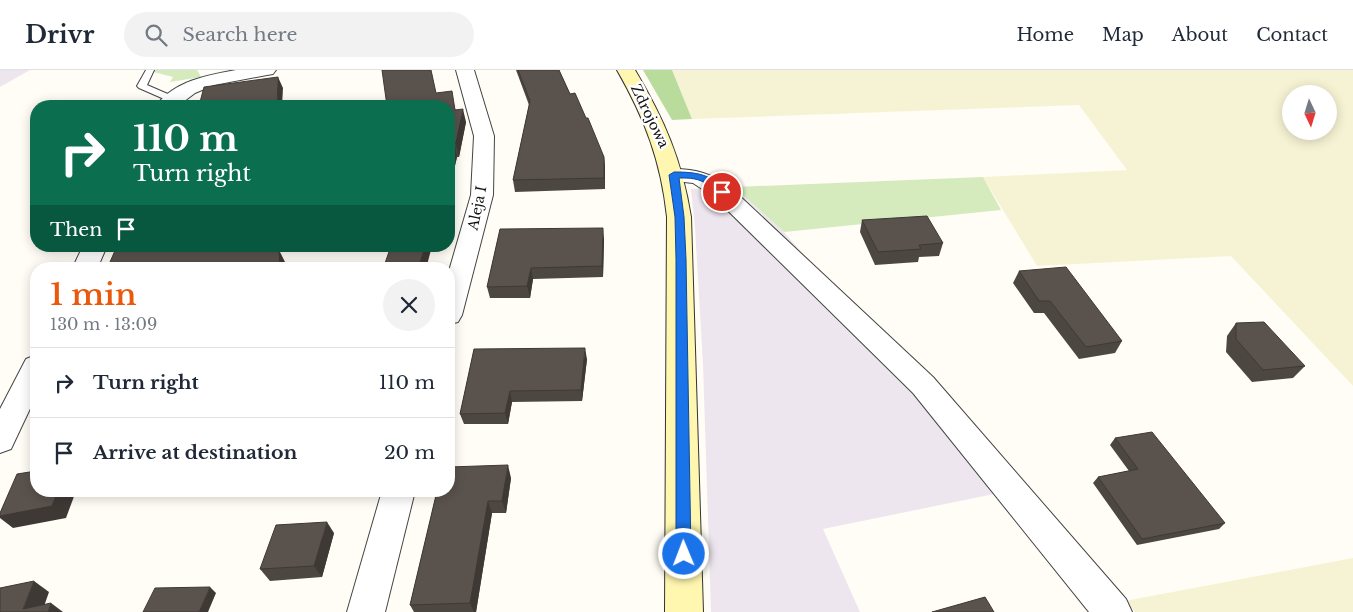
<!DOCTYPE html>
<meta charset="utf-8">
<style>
body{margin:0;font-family:"Libre Baskerville",serif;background:#f2f2f3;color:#1f2937;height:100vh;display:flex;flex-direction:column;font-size:19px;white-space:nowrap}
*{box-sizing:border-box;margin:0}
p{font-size:16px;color:#747a83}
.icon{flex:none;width:28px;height:28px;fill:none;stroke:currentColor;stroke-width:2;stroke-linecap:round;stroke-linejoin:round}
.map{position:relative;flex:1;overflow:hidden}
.sheet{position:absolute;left:30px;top:192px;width:425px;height:235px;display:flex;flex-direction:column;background:#fff;border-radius:20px;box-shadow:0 2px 12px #0003}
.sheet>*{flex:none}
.hud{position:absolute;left:30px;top:30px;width:425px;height:152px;border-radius:20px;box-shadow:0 2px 12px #0003;background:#0b6e4f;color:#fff;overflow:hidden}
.needle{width:32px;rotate:176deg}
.tools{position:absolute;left:1282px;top:15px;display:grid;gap:10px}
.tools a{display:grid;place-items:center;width:55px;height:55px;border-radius:50%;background:#fff;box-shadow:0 2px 12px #0003;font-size:25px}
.pin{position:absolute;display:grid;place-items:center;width:42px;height:42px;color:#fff;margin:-21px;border:2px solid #fff;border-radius:50%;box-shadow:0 1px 5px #0007}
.me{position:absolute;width:55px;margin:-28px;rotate:359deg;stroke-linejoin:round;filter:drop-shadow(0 0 4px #0008)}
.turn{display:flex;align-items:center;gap:18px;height:105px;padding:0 20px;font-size:22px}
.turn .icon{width:65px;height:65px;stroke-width:2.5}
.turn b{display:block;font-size:35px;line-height:42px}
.then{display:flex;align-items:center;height:48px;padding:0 20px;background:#0003;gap:10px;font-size:19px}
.round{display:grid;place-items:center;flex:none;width:52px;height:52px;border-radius:26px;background:#f2f2f3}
.summary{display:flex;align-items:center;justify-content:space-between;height:85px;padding:0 20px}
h1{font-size:30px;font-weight:600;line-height:38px;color:#ea580c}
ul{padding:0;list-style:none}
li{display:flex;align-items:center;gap:15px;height:70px;padding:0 20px;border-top:1px solid #e0e1e3}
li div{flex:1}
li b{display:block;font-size:19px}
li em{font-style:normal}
header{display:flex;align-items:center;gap:30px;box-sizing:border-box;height:70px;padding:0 25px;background:#fff;border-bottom:1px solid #e0e1e3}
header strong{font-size:24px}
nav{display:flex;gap:28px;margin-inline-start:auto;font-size:18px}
.search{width:350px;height:45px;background:#f2f2f3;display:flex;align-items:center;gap:12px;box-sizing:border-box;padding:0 18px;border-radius:28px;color:#747a83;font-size:19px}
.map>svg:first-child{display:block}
.industrial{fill:#eee6ef}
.farmland{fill:#f6f3d4;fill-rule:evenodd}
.green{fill:#d5ebbd}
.forest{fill:#b9dc9c}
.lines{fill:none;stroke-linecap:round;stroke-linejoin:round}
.lane-casing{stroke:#444;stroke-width:2}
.street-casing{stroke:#444;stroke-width:2}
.secondary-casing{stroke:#333;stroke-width:2}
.lane{fill:#fff;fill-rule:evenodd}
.street{fill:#fff;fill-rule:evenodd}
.secondary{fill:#fff6b0;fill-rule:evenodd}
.wall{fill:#4d4742}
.shaded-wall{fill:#3f3936}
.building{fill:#5a524d;stroke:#3f3936}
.route{fill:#1a73e8;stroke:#114b97}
.labels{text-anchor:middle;stroke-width:5;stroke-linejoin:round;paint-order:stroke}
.street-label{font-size:14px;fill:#111;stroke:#fff}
</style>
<header>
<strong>Drivr</strong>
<div class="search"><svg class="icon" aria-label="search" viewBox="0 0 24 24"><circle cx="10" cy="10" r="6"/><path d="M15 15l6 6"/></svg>Search here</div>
<nav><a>Home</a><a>Map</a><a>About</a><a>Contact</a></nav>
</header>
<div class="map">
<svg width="1353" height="542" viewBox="0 0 1353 542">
<rect width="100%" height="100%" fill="#fffdf5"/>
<g class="industrial">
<polygon points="0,0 30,0 0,17"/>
<polygon points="734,117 784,162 875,267 994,424 823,459 860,542 711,542 703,294 695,158 691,119"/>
</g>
<g class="farmland">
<path d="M 672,0 L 1353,0 L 1353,316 L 1231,186 L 1037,196 L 983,107 L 1127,100 L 1079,35 L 692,49 ZM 1291,24 L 1329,24 L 1329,61 L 1291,61 Z"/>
<polygon points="1353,488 1353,542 1135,542 1125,531"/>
</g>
<g class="green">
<polygon points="146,0 197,0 201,7 170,12 173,7"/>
<polygon points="983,107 1001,140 784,162 734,117"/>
</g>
<polygon class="forest" points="643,0 672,0 692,49 672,50"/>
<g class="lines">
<g class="lane-casing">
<polygon id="lane" points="146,0 154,0 147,15 177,28 177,32 171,32 139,18 137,16"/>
</g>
<g class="street-casing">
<g id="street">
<path d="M 236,0 L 276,0 L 273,4 L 267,5 L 214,15 L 195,23 L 178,36 L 156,36 C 174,11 208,5 236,0 Z"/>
<polygon points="456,0 474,0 494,66 493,125 462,245 458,252 449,254 449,201 471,125 474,66"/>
<path d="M 674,99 C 696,99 713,104 730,117 L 933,307 L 1126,529 L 1132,542 L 1089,542 L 913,323 L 714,127 L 693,113 L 666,110 L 663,105 L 666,100 Z"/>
<polygon points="83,176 107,176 97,199 72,199"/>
<polygon points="36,285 36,326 11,379 0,383 0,339 26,289"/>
<polygon points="382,421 415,421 385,542 347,542"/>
</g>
</g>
<g class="secondary-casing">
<path id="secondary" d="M 617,0 L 635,0 C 664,49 682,90 691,147 L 703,542 L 665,542 L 667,147 C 661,91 645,49 617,0 Z"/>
</g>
<use href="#lane" class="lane"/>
<use href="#street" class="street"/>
<use href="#secondary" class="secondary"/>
</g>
<g class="wall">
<polygon points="516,0 559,0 570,24 604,87 605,98 605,119 515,122 513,110 529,35"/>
<polygon points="437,23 456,40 466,52 459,87 457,87 449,121 449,36"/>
<polygon points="862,150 943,173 939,186 919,187 918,192 875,195 860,162"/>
<polygon points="500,159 604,169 603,207 533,209 530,228 490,228 487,217"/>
<polygon points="1019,201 1122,271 1115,283 1079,289 1044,243 1034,243 1013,213"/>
<polygon points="1236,253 1305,296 1293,308 1252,312 1226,282 1227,266"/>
<polygon points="474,279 587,289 582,331 512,332 508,354 464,354 460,344"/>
<polygon points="1115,368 1225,453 1219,459 1137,475 1093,413 1098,407 1129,401 1110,375"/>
<polygon points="511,408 506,443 492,443 476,542 414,542 410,535 437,421"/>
<polygon points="334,463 322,507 270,511 260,499"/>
</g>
<g class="shaded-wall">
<polygon points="278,7 283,18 282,36 277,36"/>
<polygon points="463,39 466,52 459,87 456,73"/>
<polygon points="454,73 457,87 449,121 449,93"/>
<polygon points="604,87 605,98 605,119 604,108"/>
<polygon points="603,158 604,169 603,207 602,196"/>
<polygon points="223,176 233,176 228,193 221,181"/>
<polygon points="425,176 432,176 426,199 418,199"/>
<polygon points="279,180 285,192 285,199 264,199"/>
<polygon points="531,198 533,209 530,228 527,216"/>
<polygon points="585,278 587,289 582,331 581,320"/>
<polygon points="510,321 512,332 508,354 505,343"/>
<polygon points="508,395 511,408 506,443 502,431"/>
<polygon points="58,421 76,421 66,448 13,458 0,448 0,446"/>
<polygon points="488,431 492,443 476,542 474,542 470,533"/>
<polygon points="327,452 334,463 322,507 314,496"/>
<polygon points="34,511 49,522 42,542 23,539"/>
<polygon points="210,517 216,523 208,542 199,542"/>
<polygon points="51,533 63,542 48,542"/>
</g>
<g class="building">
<polygon points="382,0 431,0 436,23 452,21 455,40 463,39 456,73 454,73 449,93 449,36 387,36"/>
<polygon points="518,0 559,0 570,24 575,23 586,48 588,48 604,87 604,108 513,110 530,31"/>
<polygon points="278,7 277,36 199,36 204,17"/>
<polygon points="927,146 943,173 919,175 921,179 878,182 862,150"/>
<polygon points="603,158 602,196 531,198 527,216 487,217 500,159"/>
<polygon points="117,176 223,176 221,181 279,180 280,196 264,199 107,199"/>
<polygon points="391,176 425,176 418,199 383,199"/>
<polygon points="1066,197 1122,271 1086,277 1050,231 1039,231 1019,201"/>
<polygon points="1264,252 1305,296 1263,300 1236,269 1236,253"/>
<polygon points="585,278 581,320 510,321 505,343 460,344 474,279"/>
<polygon points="1152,362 1225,453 1142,469 1098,407 1138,399 1115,368"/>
<polygon points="508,395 502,431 488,431 470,533 410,535 437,421 449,421 449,397"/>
<polygon points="36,401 36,421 58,421 52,436 0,446 0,443 17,404"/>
<polygon points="327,452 314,496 260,499 276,455"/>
<polygon points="34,511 23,539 51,533 48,542 0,542 0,518"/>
<polygon points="210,517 199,542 143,542 155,518"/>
<polygon points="985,527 994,542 932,542"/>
</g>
<path class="route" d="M 674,102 C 697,102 711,104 727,122 L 722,125 C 717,123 713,118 708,115 C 699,108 690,108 679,108 L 684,147 L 686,189 L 691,484 L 689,488 L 684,490 L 679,488 L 676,484 L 676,189 L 675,147 L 669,105 Z"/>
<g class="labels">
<g class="street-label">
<text transform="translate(650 46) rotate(64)" y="5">Zdrojowa</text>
<text transform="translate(477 138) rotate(-78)" y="5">Aleja I</text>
</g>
</g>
</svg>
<div class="tools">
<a><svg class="needle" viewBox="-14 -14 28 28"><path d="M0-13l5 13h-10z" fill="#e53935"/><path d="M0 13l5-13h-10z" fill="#747a83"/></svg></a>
</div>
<div class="pin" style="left:722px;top:122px;background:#d93025"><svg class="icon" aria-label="arrive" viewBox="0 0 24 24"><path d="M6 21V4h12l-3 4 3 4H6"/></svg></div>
<svg class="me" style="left:684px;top:484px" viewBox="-20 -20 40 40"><circle r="17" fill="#1a73e8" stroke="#fff" stroke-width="3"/><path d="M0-11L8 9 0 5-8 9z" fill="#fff"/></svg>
<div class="hud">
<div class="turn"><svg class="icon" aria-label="right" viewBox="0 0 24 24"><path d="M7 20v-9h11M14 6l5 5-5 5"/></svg><div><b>110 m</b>Turn right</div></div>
<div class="then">Then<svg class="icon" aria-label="arrive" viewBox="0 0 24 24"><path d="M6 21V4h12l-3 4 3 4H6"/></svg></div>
</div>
<section class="sheet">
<div class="summary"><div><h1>1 min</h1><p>130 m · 13:09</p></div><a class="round"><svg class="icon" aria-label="close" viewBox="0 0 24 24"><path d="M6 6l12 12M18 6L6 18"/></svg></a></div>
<ul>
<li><svg class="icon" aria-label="right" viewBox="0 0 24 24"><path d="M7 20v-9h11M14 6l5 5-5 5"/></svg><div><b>Turn right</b></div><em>110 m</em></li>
<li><svg class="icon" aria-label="arrive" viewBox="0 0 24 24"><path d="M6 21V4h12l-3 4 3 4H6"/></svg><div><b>Arrive at destination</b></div><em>20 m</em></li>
</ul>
</section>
</div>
